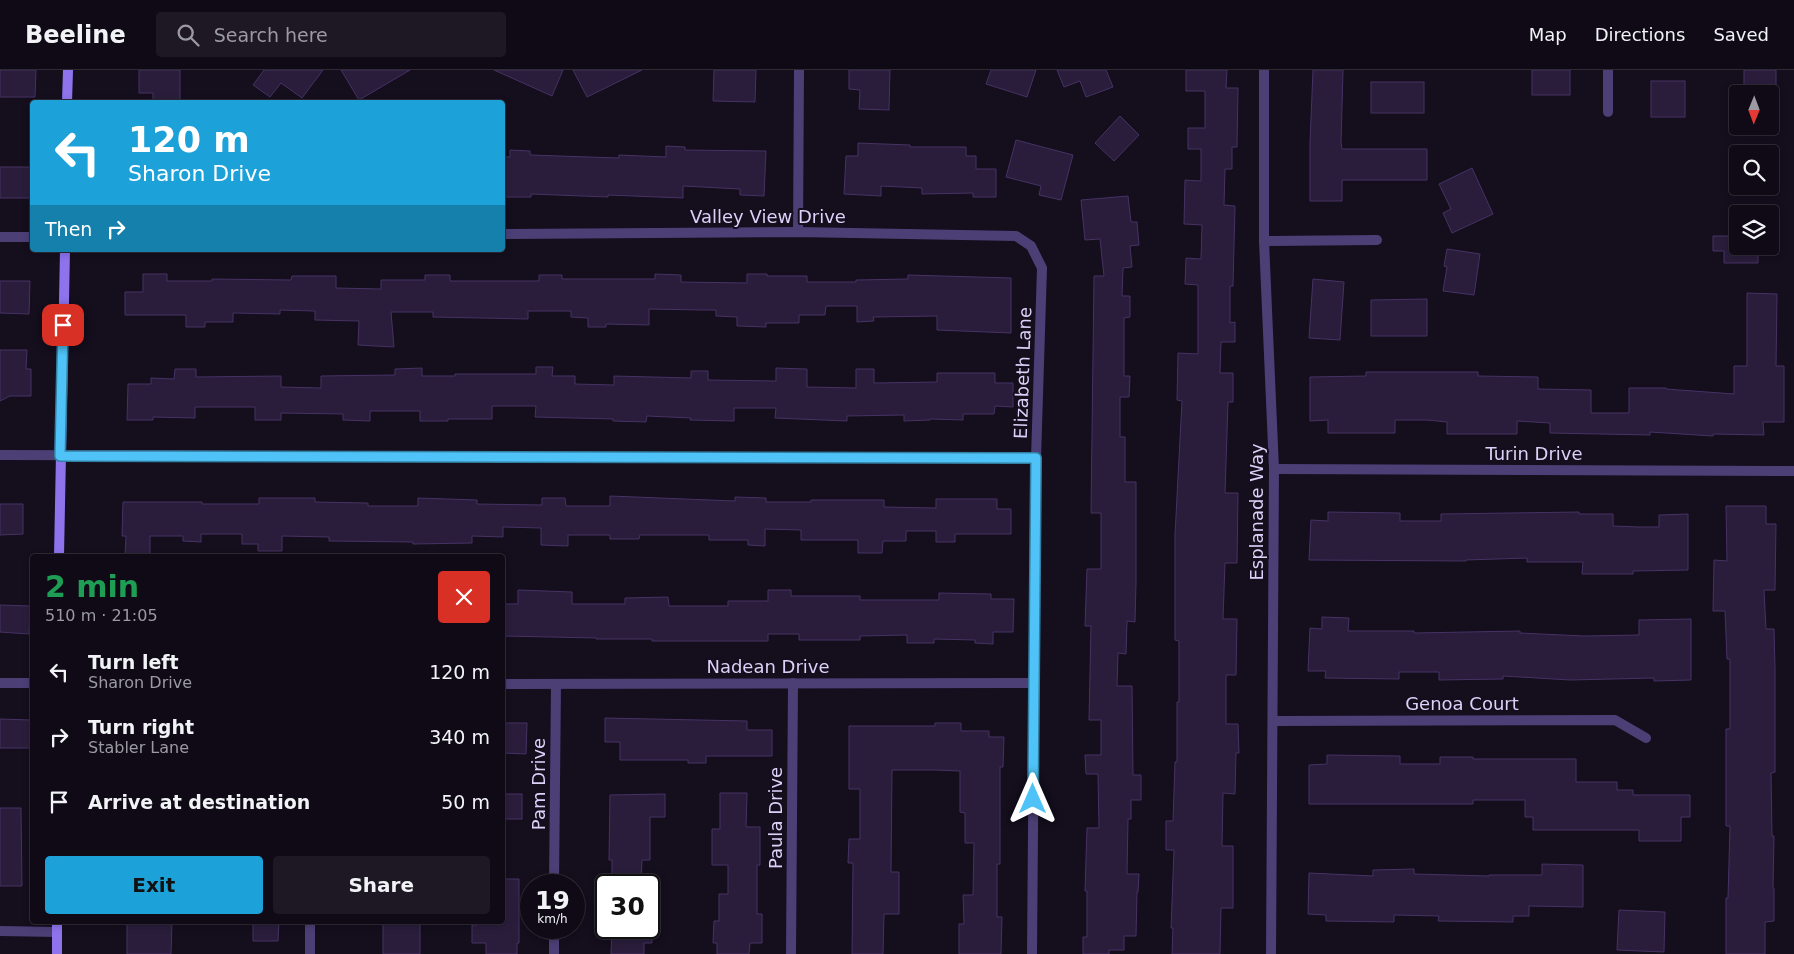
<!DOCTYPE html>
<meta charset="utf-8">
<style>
body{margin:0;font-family:"DejaVu Sans",sans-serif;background:#1d1823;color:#f1f3f6;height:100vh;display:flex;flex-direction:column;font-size:19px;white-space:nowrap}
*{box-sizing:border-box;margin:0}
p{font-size:16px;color:#9b9aa1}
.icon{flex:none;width:28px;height:28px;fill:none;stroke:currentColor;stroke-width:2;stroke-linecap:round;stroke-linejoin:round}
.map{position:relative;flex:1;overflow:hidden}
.drawer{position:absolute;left:30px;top:484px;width:475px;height:370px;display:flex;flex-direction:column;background:#0f0a16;border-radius:5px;box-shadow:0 2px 8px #0003,0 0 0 1px #2f2b35}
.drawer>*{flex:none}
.banner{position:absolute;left:30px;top:30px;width:475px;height:152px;border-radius:5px;box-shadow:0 2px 8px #0003,0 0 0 1px #2f2b35;background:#1ca1d8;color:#fff;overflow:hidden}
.needle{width:32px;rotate:181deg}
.tools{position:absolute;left:1729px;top:15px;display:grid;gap:10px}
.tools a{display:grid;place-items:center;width:50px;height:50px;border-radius:5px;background:#0f0a16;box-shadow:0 2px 8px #0003,0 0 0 1px #2f2b35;font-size:25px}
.speed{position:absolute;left:520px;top:804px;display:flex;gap:10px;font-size:25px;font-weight:700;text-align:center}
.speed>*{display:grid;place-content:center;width:65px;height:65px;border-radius:50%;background:#0f0a16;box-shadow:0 2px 8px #0003,0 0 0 1px #2f2b35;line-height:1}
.speed small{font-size:12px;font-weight:400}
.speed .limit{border:2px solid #111;border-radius:8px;background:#fff;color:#111}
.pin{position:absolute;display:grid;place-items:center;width:42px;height:42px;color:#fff;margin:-21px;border-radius:10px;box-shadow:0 2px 8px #0006}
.me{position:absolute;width:55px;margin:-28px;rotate:0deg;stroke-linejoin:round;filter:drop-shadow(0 0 4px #0008)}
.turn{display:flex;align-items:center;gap:18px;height:105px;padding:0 15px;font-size:22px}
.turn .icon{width:65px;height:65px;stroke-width:2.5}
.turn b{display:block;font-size:35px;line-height:42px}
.then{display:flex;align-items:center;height:48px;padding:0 15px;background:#0003;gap:10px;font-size:19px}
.round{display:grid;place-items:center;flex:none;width:52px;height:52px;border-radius:5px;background:#1d1823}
.headline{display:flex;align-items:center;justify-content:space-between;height:85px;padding:0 15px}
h1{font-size:30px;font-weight:600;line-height:38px;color:#1e9e55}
.primary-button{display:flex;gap:10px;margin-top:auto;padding:10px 15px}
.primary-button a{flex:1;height:58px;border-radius:5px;background:#1ca1d8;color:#111;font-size:20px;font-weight:600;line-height:58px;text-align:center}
.primary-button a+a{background:#1d1823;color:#f1f3f6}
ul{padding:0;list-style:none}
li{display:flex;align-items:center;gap:15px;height:65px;padding:0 15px}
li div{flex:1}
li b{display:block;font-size:19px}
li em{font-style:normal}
header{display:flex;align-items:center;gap:30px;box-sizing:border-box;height:70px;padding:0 25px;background:#0f0a16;border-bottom:1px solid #2f2b35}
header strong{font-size:24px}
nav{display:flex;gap:28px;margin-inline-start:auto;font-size:18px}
.search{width:350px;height:45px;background:#1d1823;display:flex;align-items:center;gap:12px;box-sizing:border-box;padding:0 18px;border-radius:5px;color:#9b9aa1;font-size:19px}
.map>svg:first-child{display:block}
.building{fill:#291d3b;stroke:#463264}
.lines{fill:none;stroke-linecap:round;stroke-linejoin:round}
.street{stroke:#4c3f76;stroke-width:10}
.secondary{stroke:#8e73ed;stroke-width:10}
.route-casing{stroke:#337fa1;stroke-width:12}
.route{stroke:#4fc3f7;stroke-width:9}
.labels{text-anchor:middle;stroke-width:4;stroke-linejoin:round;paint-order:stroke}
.street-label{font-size:18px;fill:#ddd0f9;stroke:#140e1d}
</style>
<header>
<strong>Beeline</strong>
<div class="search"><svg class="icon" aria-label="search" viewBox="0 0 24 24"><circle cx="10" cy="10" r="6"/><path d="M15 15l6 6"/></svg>Search here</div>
<nav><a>Map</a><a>Directions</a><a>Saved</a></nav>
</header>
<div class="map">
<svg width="1794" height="884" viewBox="0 0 1794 884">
<rect width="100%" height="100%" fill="#140e1d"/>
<g class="building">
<polygon points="0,0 36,0 35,27 0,27"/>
<polygon points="139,0 180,0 180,32 153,32 153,23 139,23"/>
<polygon points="264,0 323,0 302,28 281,13 270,27 253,15"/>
<polygon points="341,0 410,0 359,30"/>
<polygon points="494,0 563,0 552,26"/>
<polygon points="573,0 642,0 587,27"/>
<polygon points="714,0 756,0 755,32 713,31"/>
<polygon points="849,0 890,0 889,40 859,39 860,20 849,19"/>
<polygon points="991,0 1036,0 1027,27 986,14"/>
<polygon points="1057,0 1106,0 1113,17 1086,27 1080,11 1064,17"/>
<polygon points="1186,0 1227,0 1226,18 1238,18 1237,77 1232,77 1232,99 1225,99 1224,135 1235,136 1233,216 1230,216 1230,253 1235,252 1235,272 1221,272 1220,303 1233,303 1233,332 1228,332 1225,423 1238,423 1237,493 1225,493 1223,549 1237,549 1236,605 1226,605 1226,654 1238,654 1239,683 1236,683 1235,724 1223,723 1222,776 1233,776 1233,838 1221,838 1220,884 1172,884 1173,858 1171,858 1174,780 1166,780 1166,751 1173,751 1175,692 1177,692 1177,632 1179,632 1179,571 1175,570 1175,465 1182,331 1177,330 1178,283 1198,284 1198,215 1185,214 1186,188 1201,189 1202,155 1184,154 1185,110 1201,111 1201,79 1188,79 1188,58 1205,58 1205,21 1186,21"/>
<polygon points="1313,0 1343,0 1341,73 1342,79 1427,79 1427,110 1342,110 1342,131 1310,131 1310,73"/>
<rect x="1532" y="0" width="38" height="25"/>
<rect x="1744" y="0" width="32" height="24"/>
<rect x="1651" y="11" width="34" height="36"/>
<rect x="1371" y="12" width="53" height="31"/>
<polygon points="1120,46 1139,65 1114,91 1095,73"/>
<polygon points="1016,70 1073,85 1061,130 1039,125 1041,116 1006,107"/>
<polygon points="858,73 910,75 910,77 966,77 966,86 976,86 976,99 996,99 996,127 973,127 973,123 922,124 922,118 881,116 881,126 844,124 846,86 858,86"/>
<polygon points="666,76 685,77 685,80 766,81 764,126 740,125 740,119 683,116 683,128 608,125 608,127 531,124 531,127 505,127 505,121 502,121 502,87 510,87 510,80 530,81 530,85 619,88 619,85 666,87"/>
<rect x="0" y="97" width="32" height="31"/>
<polygon points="1472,98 1493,144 1452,163 1443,143 1451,139 1439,114"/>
<polygon points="1128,126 1131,152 1137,152 1139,175 1130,176 1132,197 1123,198 1122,226 1130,226 1130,247 1124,248 1124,306 1130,306 1129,327 1120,327 1120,367 1125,367 1125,412 1136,412 1136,513 1135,552 1127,551 1126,584 1118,583 1117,616 1132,616 1133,705 1141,705 1141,730 1131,730 1131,749 1128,749 1127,804 1139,804 1138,822 1137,822 1136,866 1124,866 1124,880 1109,880 1109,884 1083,884 1083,867 1087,867 1087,821 1085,821 1087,758 1099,758 1098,704 1086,704 1085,685 1101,685 1101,650 1089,650 1091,556 1085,556 1087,499 1101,499 1101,443 1091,443 1094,206 1104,206 1100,169 1085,170 1081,130"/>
<polygon points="1713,166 1738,166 1738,176 1758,176 1758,193 1724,193 1724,181 1713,181"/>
<polygon points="1447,179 1480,184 1474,225 1443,221 1447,197 1444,196"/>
<polygon points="143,204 167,204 167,211 212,211 212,209 291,210 292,206 336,206 336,218 381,219 381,210 425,210 425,205 450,205 450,211 539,211 539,205 562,205 562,209 655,209 655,204 681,205 681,212 747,213 747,204 767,204 767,206 807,206 807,212 856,212 856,210 908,209 908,205 1011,208 1011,263 937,260 937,246 873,247 874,251 857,252 857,236 826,236 825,245 799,245 799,253 766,253 766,257 737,256 737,247 716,246 716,240 701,240 649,239 649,255 606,254 606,257 588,257 588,248 571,247 571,241 528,241 528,249 433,247 433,242 391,242 394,277 358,275 359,251 315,250 315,241 280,240 280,244 233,243 233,252 205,252 205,257 186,257 186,245 125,245 125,222 143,222"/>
<polygon points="1313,209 1344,212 1340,270 1309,268"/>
<polygon points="0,211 30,211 29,244 0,243"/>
<polygon points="1747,223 1777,224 1776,296 1784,296 1784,352 1763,352 1764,365 1713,364 1713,366 1650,362 1650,365 1550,363 1550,353 1517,351 1517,364 1447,364 1447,352 1427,350 1395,350 1395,363 1328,363 1328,350 1310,351 1310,307 1366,306 1366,302 1478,302 1478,306 1538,307 1538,319 1591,320 1591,343 1629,343 1629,318 1666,318 1666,319 1734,324 1734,296 1747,296"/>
<polygon points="1427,229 1427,266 1371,266 1371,230"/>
<polygon points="0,280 27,280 26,299 31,299 31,326 10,326 0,331"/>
<polygon points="536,297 553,297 552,306 575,306 575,314 614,315 614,306 691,308 691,301 708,301 708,310 776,311 776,298 807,299 807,317 856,318 856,299 874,299 874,313 937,312 937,303 995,303 995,313 1013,313 1013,337 995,336 994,344 963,344 963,350 930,349 930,350 904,351 904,345 847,346 847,351 775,348 776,338 734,338 734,351 690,350 691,348 647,346 646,352 613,351 613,349 535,347 536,336 492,336 492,349 448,349 448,351 420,351 420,341 370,341 370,351 343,350 343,344 281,343 281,350 255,350 255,337 195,337 195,348 153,347 153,350 127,350 128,314 151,314 151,308 174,309 175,299 196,299 196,307 281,306 281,317 321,318 321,306 395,305 395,299 422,298 422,306 455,306 455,304 536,304"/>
<polygon points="610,426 735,431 735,427 766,428 766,432 811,432 811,430 884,430 884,437 936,438 936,429 997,429 997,439 1011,439 1011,464 955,464 955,472 936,472 936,461 906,461 906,471 883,471 882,483 858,483 858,470 801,470 801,460 765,459 765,476 748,475 748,470 709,470 709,465 640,465 639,469 610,469 610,465 568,465 568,476 541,475 541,458 503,457 503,467 472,466 472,473 413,474 413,472 329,471 329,467 282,466 282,481 258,481 258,474 242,474 242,464 201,464 201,472 183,471 183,466 150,466 150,486 125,486 126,466 122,466 123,432 202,432 202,434 259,434 259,428 315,428 315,432 368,433 368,436 418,436 418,428 477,430 477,434 542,435 542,428 565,428 566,436 610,436"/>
<polygon points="0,434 23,434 23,464 0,465"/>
<polygon points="1726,436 1766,436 1766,454 1776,454 1775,520 1764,520 1766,559 1774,559 1775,598 1775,702 1771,703 1772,766 1774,766 1773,818 1774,818 1774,851 1765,852 1765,884 1726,884 1726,828 1728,828 1730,756 1726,756 1726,659 1730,659 1730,589 1727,589 1725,541 1713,541 1714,490 1727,491"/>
<polygon points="1328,442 1400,443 1400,451 1441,451 1441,444 1579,442 1579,444 1613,444 1613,456 1640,457 1659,457 1659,445 1688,444 1688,500 1633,501 1633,504 1582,504 1583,492 1527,492 1527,488 1466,490 1466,491 1309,490 1311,450 1328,451"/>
<polygon points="518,520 572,522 572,534 625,534 625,528 668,527 669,536 728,536 728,531 768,531 768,520 791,520 791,526 860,526 860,530 939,530 939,523 991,524 991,529 1014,529 1013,562 993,562 993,574 975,573 975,570 934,569 934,573 907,573 907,565 860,566 860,570 799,570 799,564 768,564 768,571 652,571 652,569 596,569 596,568 503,566 503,534 518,534"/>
<polygon points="0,535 30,536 29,564 0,562"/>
<polygon points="1322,547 1349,548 1348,561 1414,561 1414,563 1520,561 1520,563 1584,566 1639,565 1639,550 1691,549 1691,610 1654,611 1654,608 1570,610 1503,606 1503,609 1439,610 1439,602 1399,602 1399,609 1325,608 1326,601 1308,601 1310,558 1322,559"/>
<polygon points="605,648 747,651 747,660 772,660 772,686 706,686 706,693 688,693 688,690 620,690 620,672 605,672"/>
<polygon points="0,649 31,650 31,678 0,678"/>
<polygon points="502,653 527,653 526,684 502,683"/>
<polygon points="935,653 961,653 961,661 989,661 989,667 1004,667 1003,697 1000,697 1000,794 997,794 997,847 1002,847 1001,884 959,884 959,854 964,854 963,825 973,825 974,773 965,773 965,743 960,742 960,701 935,700 892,700 891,802 899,802 899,844 884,844 883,884 852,884 853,793 848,793 849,769 860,769 860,719 849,719 849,656 935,656"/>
<polygon points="1327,685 1400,686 1400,694 1440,694 1440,687 1473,687 1473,689 1576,689 1576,712 1617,712 1617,720 1633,720 1633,725 1690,725 1690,747 1681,747 1681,771 1639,771 1639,760 1533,760 1533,747 1525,747 1525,730 1473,730 1473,734 1309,734 1309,695 1327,694"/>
<polygon points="720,723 747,723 746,757 760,757 760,795 757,795 757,844 762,844 762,873 750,873 749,884 717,884 717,873 713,873 714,851 719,851 719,824 728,824 728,795 712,795 712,759 720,759"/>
<rect x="502" y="724" width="20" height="25"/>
<polygon points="665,724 665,747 650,747 650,790 642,790 641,815 612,815 612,790 609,790 610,725"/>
<polygon points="0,738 21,738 22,816 0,816"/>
<polygon points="1542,794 1583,795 1583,837 1529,836 1529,846 1513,846 1513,852 1438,851 1439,846 1394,845 1394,852 1326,851 1326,845 1308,844 1309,803 1373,806 1373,800 1414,799 1414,804 1489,806 1489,805 1542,805"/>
<polygon points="502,809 519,809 519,873 517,873 517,884 486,884 486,873 472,873 472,855 477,855 477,851 502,851"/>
<polygon points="1619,840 1665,842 1664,882 1617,880"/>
<polygon points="127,851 172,851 171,884 127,884"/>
<polygon points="253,851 279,851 278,871 253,871"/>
<rect x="383" y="851" width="37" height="33"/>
<polygon points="612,858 652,858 652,873 644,873 644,884 611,884"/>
</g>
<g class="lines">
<g class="street">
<polyline points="1264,0 1264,171 1274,399 1271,884"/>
<polyline points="1608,42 1608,0"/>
<polyline points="798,162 799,0"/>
<polyline points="502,164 798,162 1016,166 1031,176 1042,198 1036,388 1032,884"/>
<polyline points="0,167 32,167"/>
<polyline points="1264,171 1377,170"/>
<polyline points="0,385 1036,388"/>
<polyline points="1274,399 1794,401"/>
<polyline points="0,613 32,613"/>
<polyline points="502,614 1034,613"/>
<polyline points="1273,651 1615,650 1646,668"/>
<polyline points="554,815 556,614"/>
<polyline points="0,861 57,862"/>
<polyline points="310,884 310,851"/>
<polyline points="554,884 554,858"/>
<polyline points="791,884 793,613"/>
</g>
<g class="secondary">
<polyline points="67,32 68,0"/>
<polyline points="59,486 65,180"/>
<polyline points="57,884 57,851"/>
</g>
</g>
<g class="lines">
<g class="route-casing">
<polyline id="route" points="63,255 60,386 1036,388 1033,729"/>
</g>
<use href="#route" class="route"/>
</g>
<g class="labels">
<g class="street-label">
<text x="768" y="153">Valley View Drive</text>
<text transform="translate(1023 303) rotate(-88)" y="6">Elizabeth Lane</text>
<text x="1534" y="390">Turin Drive</text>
<text transform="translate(1257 442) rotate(-90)" y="6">Esplanade Way</text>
<text x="768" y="603">Nadean Drive</text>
<text x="1462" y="640">Genoa Court</text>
<text transform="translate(539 714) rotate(-90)" y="6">Pam Drive</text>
<text transform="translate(776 748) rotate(-90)" y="6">Paula Drive</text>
</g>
</g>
</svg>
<div class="tools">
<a><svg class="needle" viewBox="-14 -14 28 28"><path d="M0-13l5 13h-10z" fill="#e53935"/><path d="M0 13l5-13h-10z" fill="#9b9aa1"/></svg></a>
<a><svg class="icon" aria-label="search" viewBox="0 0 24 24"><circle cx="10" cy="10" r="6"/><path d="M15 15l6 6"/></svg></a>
<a><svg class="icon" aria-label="layers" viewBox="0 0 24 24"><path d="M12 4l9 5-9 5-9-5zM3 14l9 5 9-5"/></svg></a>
</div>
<div class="speed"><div>19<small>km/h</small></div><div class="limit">30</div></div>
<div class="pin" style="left:63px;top:255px;background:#d93025"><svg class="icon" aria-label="arrive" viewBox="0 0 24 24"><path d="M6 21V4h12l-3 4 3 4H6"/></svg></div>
<svg class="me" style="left:1033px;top:729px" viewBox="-20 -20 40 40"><path d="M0-17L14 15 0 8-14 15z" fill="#4fc3f7" stroke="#fff" stroke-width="4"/></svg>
<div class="banner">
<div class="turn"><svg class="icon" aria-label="left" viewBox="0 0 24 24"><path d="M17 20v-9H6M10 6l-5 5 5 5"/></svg><div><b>120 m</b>Sharon Drive</div></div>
<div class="then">Then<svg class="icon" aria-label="right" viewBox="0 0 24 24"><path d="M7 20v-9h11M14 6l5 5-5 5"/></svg></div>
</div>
<section class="drawer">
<div class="headline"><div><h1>2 min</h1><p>510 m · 21:05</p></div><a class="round" style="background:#d93025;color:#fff"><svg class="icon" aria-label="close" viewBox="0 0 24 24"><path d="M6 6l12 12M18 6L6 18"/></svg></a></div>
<ul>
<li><svg class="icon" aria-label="left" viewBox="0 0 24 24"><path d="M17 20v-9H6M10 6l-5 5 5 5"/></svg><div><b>Turn left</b><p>Sharon Drive</p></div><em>120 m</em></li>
<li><svg class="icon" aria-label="right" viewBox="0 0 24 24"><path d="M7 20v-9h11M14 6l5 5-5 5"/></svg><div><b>Turn right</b><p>Stabler Lane</p></div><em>340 m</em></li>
<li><svg class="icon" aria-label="arrive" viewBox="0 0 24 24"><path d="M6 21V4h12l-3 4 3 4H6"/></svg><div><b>Arrive at destination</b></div><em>50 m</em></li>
</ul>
<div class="primary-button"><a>Exit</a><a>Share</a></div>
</section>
</div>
